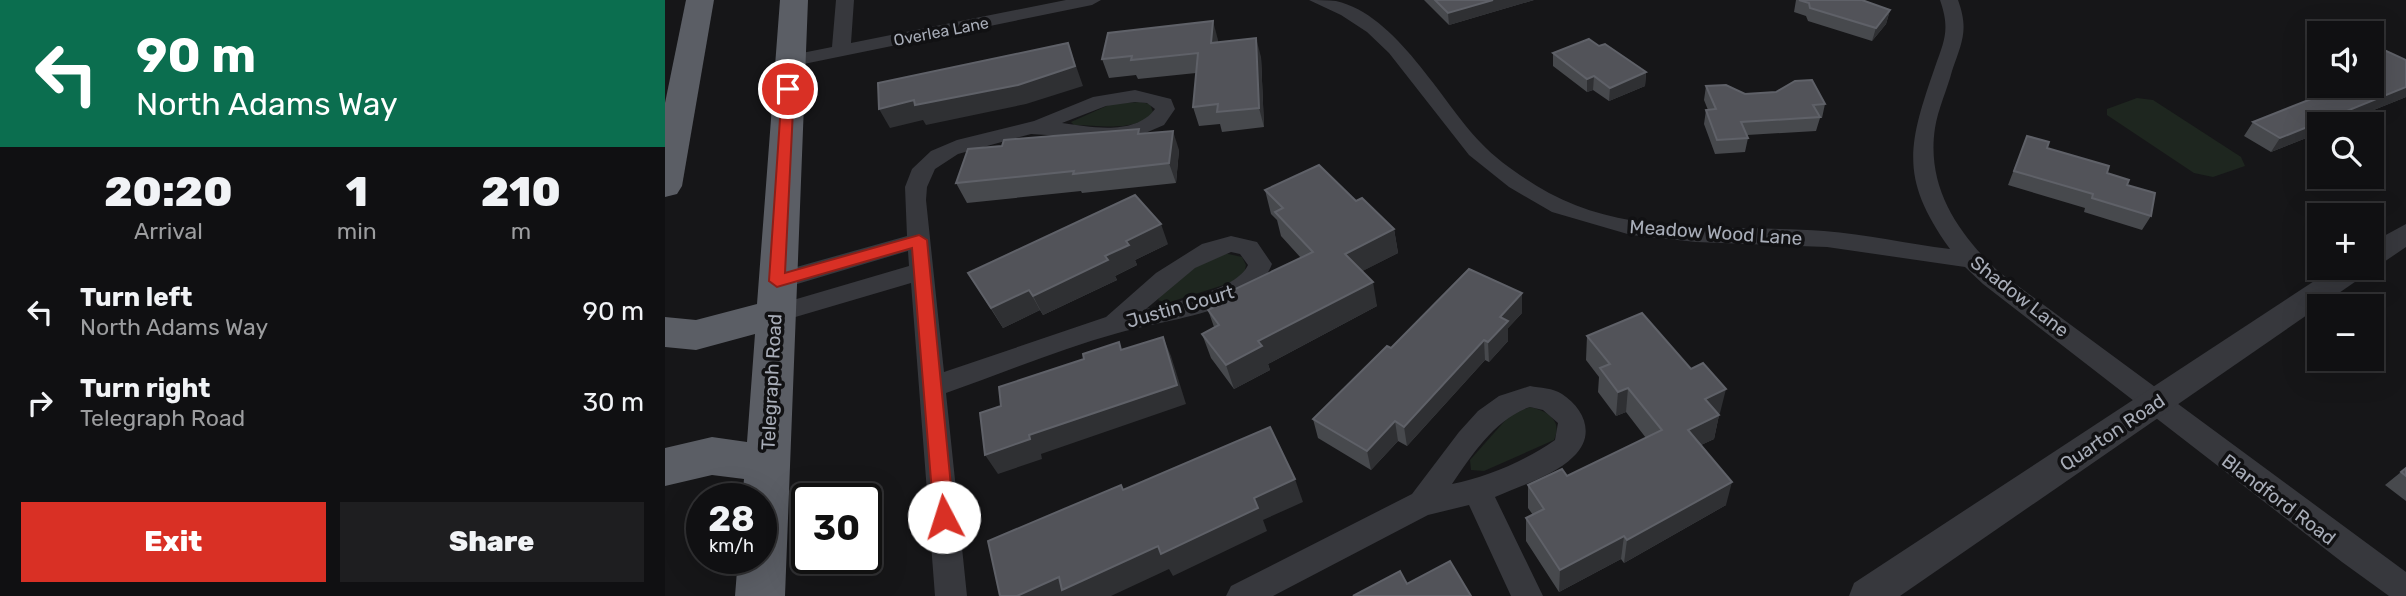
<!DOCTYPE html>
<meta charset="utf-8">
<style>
body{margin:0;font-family:Rubik,sans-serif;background:#1e1e20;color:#f1f3f6;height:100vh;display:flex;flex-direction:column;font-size:26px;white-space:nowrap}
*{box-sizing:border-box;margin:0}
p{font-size:23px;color:#9c9d9f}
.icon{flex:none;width:38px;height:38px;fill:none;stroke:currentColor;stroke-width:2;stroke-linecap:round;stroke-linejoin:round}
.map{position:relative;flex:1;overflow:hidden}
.side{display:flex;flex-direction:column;background:#101012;width:665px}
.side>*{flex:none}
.top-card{background:#0b6e4f;color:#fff;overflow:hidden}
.buttons{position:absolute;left:1642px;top:21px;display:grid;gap:14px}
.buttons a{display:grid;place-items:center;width:77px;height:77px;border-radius:0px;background:#101012;box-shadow:0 7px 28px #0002,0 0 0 2px #303032;font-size:35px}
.speed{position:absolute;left:21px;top:483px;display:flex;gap:14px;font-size:35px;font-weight:700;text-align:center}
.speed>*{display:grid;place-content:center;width:91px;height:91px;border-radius:50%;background:#101012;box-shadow:0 7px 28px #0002,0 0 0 2px #303032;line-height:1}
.speed small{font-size:18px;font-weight:400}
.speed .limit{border:4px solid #111;border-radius:10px;background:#fff;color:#111}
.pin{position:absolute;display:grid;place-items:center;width:60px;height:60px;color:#fff;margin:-30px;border:4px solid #fff;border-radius:50%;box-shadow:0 2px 7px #0007}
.me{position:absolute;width:77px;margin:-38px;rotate:355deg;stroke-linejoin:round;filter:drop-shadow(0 0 5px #0008)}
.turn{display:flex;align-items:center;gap:24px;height:147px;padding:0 21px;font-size:32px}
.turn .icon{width:91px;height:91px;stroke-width:2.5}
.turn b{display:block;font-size:49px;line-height:60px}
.eta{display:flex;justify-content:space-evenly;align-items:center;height:119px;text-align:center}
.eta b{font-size:42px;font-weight:800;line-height:49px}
.primary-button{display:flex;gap:14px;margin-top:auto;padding:14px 21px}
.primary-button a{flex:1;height:80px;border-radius:0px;background:#d93025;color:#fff;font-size:28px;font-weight:800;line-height:80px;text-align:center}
.primary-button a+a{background:#1e1e20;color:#f1f3f6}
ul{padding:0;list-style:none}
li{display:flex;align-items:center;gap:21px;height:91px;padding:0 21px}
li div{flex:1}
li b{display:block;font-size:26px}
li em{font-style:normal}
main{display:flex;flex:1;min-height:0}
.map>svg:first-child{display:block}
.green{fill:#1e261f}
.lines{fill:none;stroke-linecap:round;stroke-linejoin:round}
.minor{fill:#37383d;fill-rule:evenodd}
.tertiary{fill:#37383d;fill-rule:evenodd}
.trunk{fill:#5b5e65;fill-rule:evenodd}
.wall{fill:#47494d}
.shaded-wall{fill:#2f3033}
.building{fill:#525359;stroke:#5f6168;stroke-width:2}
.route{fill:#d93025;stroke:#8d1f18;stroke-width:2}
.labels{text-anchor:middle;stroke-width:7;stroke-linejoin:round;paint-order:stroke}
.far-street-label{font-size:16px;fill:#a8adb8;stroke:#111113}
.street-label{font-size:19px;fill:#a8adb8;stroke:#111113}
</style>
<main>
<section class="side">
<div class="top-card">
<div class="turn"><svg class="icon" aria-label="left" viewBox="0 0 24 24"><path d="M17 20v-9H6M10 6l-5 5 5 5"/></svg><div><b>90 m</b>North Adams Way</div></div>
</div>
<div class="eta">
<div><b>20:20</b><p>Arrival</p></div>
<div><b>1</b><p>min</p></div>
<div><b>210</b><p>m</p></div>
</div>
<ul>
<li><svg class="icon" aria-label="left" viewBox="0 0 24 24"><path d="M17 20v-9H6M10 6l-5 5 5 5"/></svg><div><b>Turn left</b><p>North Adams Way</p></div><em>90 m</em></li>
<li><svg class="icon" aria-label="right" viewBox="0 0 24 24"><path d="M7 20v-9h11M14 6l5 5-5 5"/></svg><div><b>Turn right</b><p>Telegraph Road</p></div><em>30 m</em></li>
</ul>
<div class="primary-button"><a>Exit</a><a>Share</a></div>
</section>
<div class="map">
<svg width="1741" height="596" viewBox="0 0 1741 596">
<rect width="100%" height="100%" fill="#161618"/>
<g class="green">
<polygon points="1472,98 1488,100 1576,157 1580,166 1548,177 1529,173 1442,115 1442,109"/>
<path d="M 475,102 L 485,104 L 488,112 C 472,133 433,125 409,125 L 406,122 L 446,104 Z"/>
<polygon points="559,253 577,257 581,265 579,274 565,283 502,303 493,300 497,292 543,258"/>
<path d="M 865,407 C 882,411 898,420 889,440 L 819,471 L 806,470 L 805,460 L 845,415 Z"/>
</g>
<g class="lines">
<g class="minor">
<polygon points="171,0 189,0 186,43 401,0 436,0 427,5 124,67 117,65 115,61 117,57 167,47"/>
<path d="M 644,0 C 653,0 663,0 671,1 C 732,15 775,100 816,143 C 835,163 860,179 884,193 C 967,238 1069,224 1159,231 C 1201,234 1243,244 1285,249 C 1234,178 1243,145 1270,67 C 1280,39 1285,29 1275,0 L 1293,0 C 1304,30 1297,42 1287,71 C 1282,90 1273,109 1270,128 C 1261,187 1293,234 1334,272 L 1741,572 L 1741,596 L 1724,596 L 1677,562 L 1318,284 L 1300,267 L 1162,247 L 1031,242 L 966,235 L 887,212 L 844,187 L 804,155 L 724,53 L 702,32 L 676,15 Z"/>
<path d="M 470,90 L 506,99 L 510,109 L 499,125 L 478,134 L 444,139 L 366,134 L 293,154 L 270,169 L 262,187 L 261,200 L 279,372 L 441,317 L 491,273 L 537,244 L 566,236 L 592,242 L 607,264 C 599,283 590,291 571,300 C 534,318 492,322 453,333 C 395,349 338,373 281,393 L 302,596 L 270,596 L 246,283 L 110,323 L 101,320 L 98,314 L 101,308 L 244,266 L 243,251 L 112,290 L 103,287 L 100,281 L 103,275 L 242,236 L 240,187 L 247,169 L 266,151 L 292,140 L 369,121 L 428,97 ZM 470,102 L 482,103 L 490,109 C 470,136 426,127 397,123 L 441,106 ZM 566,252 L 575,254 L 583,265 C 572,290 508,303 481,309 L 530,268 Z"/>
<path d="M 865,386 C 875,388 888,388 897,394 C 920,409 931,436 908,457 C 889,476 854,486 830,497 L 878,596 L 846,596 L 804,505 L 763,515 L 608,596 L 561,596 L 566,586 L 747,494 L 794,432 L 813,411 L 834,396 ZM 865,407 L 878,410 L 893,423 L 890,440 C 860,461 822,477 787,484 C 807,455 830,419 865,407 Z"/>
</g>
<g class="tertiary">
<polygon points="1741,224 1741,247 1716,264 1706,267 1706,243"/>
<polygon points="1669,268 1704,268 1700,275 1235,596 1184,596 1189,583"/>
</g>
<g class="trunk">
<polygon points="21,0 49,0 17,186 12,194 0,197 0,103"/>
<polygon points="115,0 143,0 120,596 70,596 73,558 96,558 96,499 77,499 79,479 47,475 0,486 0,448 47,437 82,442 90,334 31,350 0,347 0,317 31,320 92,304"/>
</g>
</g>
<g class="wall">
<polygon points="759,0 869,0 784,25"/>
<polygon points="1131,0 1197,0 1225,10 1221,24 1207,41 1143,21 1141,16 1129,12"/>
<polygon points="553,40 553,42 596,57 599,127 557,132 555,124 534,126 528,107 531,73 473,79 471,75 444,78 437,59"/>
<polygon points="934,46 981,72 980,86 944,101 928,90 922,92 888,66 888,53"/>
<polygon points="1041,86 1080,94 1160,104 1157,118 1155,118 1151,131 1082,135 1083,138 1080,152 1050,154 1039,124 1041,110 1043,110 1039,100"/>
<polygon points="1679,86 1741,97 1674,124 1654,124 1654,133 1606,152 1579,136 1588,122"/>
<polygon points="476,134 514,150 511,183 417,193 416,191 302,203 291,183"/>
<polygon points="1362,136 1382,148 1442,173 1462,185 1486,216 1477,230 1419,212 1420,208 1343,185"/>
<polygon points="600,190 691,201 729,229 733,253 697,271 712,306 603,364 605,370 569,389 546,358 537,334 549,327 543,310 568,298 566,291 636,258 616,236 612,220 606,214"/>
<polygon points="503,244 470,260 472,265 450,276 452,280 378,315 375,310 338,328 303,273"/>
<polygon points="857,313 843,328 843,341 824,362 820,360 742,446 733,441 706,470 653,438 648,419 726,348"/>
<polygon points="922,336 1055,413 1053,414 1054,415 1049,439 1036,445 1061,505 959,563 956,559 894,592 861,541 861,518 868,515 863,508 863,485 902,476 981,438 961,412 951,416 933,392 934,377 921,360"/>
<polygon points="1741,468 1741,501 1720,485"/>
</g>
<g class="shaded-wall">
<polygon points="828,0 869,0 784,25 783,13"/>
<polygon points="1225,10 1221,24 1207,41 1211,28"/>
<polygon points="548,21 553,40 551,62 546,43"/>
<polygon points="591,38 596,57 599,127 594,108"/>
<polygon points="403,43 418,86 361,104 261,125 258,120 225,128 214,109"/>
<polygon points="981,72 980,86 944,101 945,88"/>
<polygon points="929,76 928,90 922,92 922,79"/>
<polygon points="1741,87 1741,97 1674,124 1654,124 1654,133 1606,152 1615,138"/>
<polygon points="508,131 514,150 511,183 504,163"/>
<polygon points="496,224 503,244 470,260 472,265 450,276 452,280 378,315 368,296 440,256 461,241"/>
<polygon points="729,229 733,253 684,278 680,254"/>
<polygon points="708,282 712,306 603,364 605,370 569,389 561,365 593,341"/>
<polygon points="364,290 375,310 338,328 326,308"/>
<polygon points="857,293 857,313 843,328 843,341 824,362 823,342 835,317"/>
<polygon points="498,337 506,356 521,404 376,454 377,459 333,474 320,455"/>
<polygon points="819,340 820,360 742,446 739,427"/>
<polygon points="963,388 961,412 951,416 953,392"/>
<polygon points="1061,389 1055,413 1035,423 1040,399"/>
<polygon points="1054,415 1049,439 1019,453 1023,430"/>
<polygon points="730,421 733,441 706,470 702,451"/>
<polygon points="630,479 638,502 598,520 602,531 508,576 504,569 446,596 352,596 394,577 589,498"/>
<polygon points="1067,482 1061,505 959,563 962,540"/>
<polygon points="959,536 956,559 894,592 895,570"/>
</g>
<g class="building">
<polygon points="770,0 828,0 783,13"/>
<polygon points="1134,0 1197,0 1225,10 1211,28 1145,8 1144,3"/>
<polygon points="548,21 546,43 591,38 594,108 552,112 553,104 528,107 533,53 466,60 467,56 437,59 443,33"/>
<polygon points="924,39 934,46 940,44 981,72 945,88 929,76 922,79 888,53"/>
<polygon points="403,43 410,66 353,85 250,105 249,100 214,109 213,83"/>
<polygon points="1706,44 1741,60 1741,87 1615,138 1588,122 1679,86 1706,86"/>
<polygon points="1147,80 1160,104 1148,105 1155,117 1076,122 1083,138 1052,140 1041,110 1051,109 1041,86 1061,85 1080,94 1111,92 1130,81"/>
<polygon points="474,129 473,134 508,131 504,163 408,174 409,171 291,183 303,149 337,146 339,140"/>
<polygon points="1362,136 1384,142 1382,148 1444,166 1442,173 1464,180 1462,185 1490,193 1486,216 1427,198 1428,194 1349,171"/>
<polygon points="654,165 691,201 697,198 729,229 680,254 708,282 593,341 597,346 561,365 537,334 554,325 543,310 571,297 566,291 648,252 610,212 618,208 600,190"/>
<polygon points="470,195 496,224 461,241 464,245 440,256 443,260 368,296 364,290 326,308 303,273"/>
<polygon points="804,269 857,293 835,317 843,321 823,342 819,340 739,427 730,421 702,451 648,419 722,346 726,348"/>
<polygon points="977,313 1026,369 1038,363 1061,389 1040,399 1054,415 1023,430 1067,482 962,540 959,536 895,570 861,518 879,509 863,485 897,469 902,476 997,430 963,388 953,392 935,368 945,364 922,336"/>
<polygon points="498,337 512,385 364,435 365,439 320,455 315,413 336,406 334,387 419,359 418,354 454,342 456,350"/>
<polygon points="605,427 630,479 589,498 593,508 496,554 493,546 397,590 394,577 352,596 335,596 323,541 456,485 458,490"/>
<polygon points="1741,468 1741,476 1736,472"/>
<polygon points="785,561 806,596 688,596 735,571 742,584"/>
</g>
<polygon class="route" points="123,85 129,89 120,273 254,235 262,240 289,517 286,523 279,526 272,523 269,517 247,248 112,287 104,281 117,89"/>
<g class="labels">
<g class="far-street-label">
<text transform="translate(276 31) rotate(-11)" y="6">Overlea Lane</text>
</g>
<g class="street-label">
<text transform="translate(1051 232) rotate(4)" y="7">Meadow Wood Lane</text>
<text transform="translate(1355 296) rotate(38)" y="7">Shadow Lane</text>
<text transform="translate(515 306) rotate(-16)" y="7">Justin Court</text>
<text transform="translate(106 382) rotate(-87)" y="7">Telegraph Road</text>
<text transform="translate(1447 432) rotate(-34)" y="7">Quarton Road</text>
<text transform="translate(1614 499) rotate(37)" y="7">Blandford Road</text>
</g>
</g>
</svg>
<div class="buttons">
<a><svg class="icon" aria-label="sound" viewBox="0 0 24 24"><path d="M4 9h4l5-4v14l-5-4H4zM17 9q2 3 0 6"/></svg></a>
<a><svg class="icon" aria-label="search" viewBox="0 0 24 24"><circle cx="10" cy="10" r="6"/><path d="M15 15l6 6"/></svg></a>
<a>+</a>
<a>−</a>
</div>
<div class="speed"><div>28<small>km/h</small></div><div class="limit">30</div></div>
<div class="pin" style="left:123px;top:89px;background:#d93025"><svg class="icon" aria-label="arrive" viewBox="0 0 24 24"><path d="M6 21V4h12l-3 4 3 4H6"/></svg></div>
<svg class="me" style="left:279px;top:517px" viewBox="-20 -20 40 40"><circle r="19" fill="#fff"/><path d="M0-13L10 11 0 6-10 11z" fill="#d93025"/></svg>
</div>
</main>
